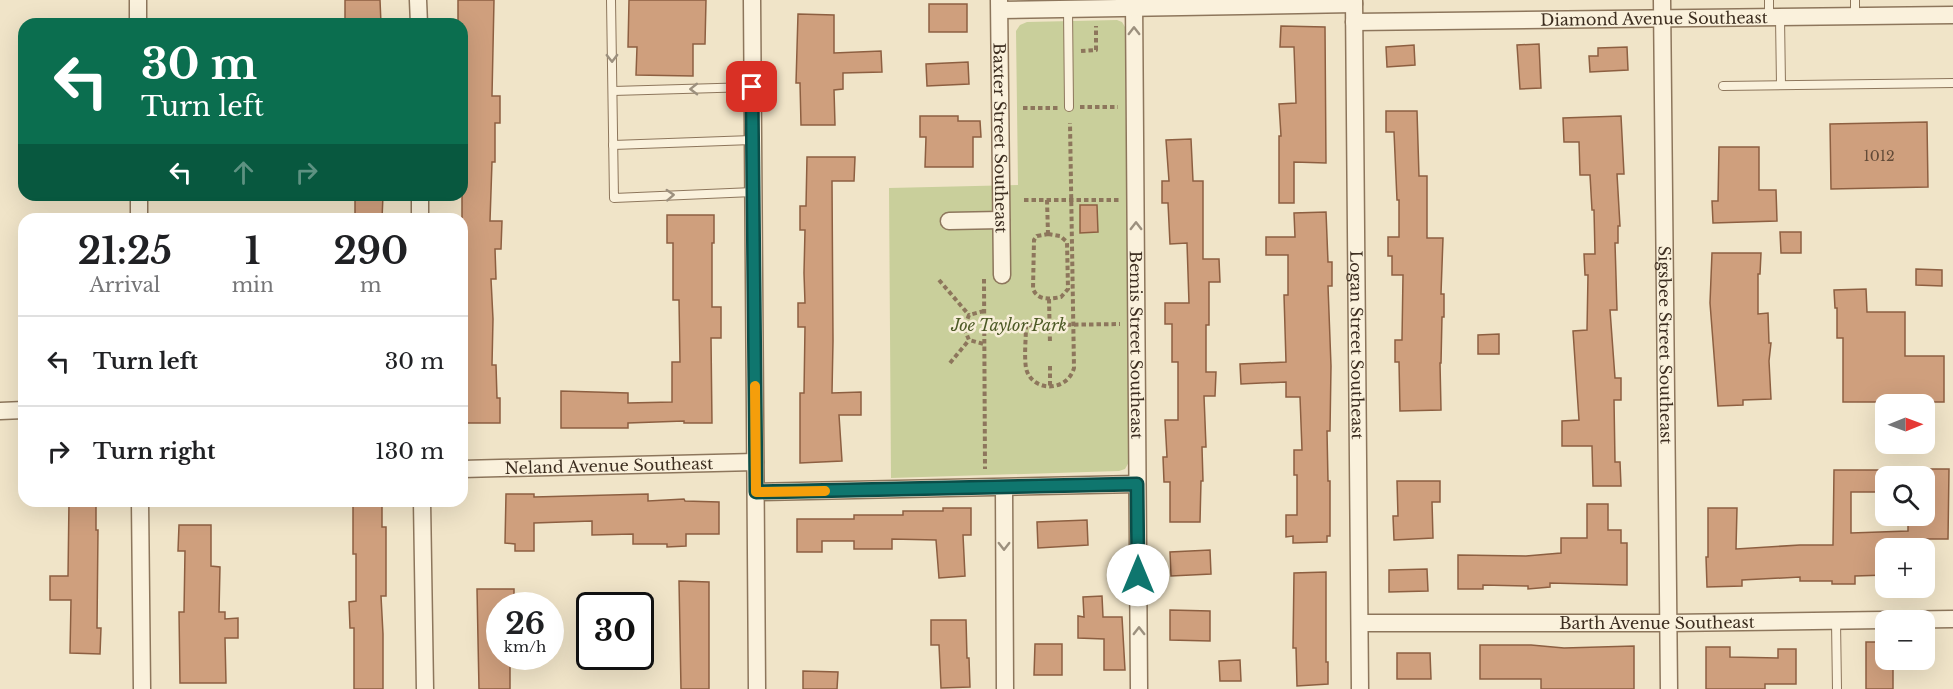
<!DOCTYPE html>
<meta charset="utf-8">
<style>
body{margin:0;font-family:"Libre Baskerville",serif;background:#f2f2f2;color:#202124;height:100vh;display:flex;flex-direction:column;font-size:22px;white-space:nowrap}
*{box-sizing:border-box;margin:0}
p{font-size:20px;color:#757577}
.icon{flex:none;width:33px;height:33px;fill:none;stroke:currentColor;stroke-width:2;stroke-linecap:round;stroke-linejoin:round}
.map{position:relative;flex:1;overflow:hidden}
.drawer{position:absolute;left:18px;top:213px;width:450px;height:294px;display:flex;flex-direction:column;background:#fff;border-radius:18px;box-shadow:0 6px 24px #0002}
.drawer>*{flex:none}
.banner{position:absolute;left:18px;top:18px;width:450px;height:183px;border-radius:18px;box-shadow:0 6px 24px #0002;background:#0b6e4f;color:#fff;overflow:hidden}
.needle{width:39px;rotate:89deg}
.fabs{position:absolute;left:1875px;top:394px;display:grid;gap:12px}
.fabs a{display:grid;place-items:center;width:60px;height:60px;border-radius:12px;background:#fff;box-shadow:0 6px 24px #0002;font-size:30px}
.speed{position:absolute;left:486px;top:592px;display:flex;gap:12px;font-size:30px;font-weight:700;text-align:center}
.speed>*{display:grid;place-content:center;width:78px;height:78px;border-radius:50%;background:#fff;box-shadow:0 6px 24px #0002;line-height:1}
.speed small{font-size:15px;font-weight:400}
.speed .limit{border:3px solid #111;border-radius:9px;background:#fff;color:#111}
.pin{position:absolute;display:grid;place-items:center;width:51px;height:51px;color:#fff;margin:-26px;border-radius:12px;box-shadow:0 3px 9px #0006}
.me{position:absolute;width:66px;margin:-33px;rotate:0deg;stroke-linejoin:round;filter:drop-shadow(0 0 4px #0008)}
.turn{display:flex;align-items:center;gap:21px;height:126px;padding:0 24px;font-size:27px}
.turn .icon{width:78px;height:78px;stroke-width:2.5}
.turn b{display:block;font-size:42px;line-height:51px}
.lanes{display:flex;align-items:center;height:57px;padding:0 24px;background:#0003;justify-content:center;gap:30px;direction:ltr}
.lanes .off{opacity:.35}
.eta{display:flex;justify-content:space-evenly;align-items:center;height:102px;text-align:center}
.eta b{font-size:36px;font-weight:700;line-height:42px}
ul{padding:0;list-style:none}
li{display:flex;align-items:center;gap:18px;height:90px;padding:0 24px;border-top:2px solid #e0e0e0}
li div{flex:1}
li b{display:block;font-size:22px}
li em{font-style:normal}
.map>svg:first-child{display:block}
.green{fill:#c9cf9b}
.building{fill:#cf9f7d;stroke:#8d5f41;stroke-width:1.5}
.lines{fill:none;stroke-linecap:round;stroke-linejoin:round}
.service-casing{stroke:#8d765c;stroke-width:10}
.minor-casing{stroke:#8d765c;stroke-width:19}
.path{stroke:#8d765c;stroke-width:4;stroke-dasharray:4.5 3;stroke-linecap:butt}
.service{stroke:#faf1dc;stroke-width:8}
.minor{stroke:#faf1dc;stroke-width:16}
.oneway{stroke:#9c907e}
.route-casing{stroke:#0a4d48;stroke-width:15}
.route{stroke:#0f766e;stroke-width:10}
.slow{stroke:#f59e0b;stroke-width:10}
.labels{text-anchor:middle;stroke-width:5;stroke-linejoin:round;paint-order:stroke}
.number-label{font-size:14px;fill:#624a37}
.street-label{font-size:16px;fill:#3d2e20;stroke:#f7eed8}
.park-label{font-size:16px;font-style:italic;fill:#4d5a26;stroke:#f7eed8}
</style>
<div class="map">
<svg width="1953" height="689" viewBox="0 0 1953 689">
<rect width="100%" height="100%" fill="#f0e4c8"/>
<polygon class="green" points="1117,20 1122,22 1125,27 1129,462 1125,469 1119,471 891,478 889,188 1018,185 1016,31 1020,25 1027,22"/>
<g class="building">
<polygon points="345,0 380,0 381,24 345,24"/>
<polygon points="458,0 494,0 492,96 500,96 500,123 495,123 495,162 492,162 490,221 502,221 501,249 495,249 496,279 491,279 493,319 492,365 496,365 497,398 500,398 500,423 462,423 462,331 467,331 464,280 462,280 462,96 465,48 462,48 462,24 458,24"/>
<polygon points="629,0 706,0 705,44 693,44 693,76 636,75 637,47 628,47"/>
<rect x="929" y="4" width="38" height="28"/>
<polygon points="798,14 834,15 834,53 881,51 882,72 843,73 843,89 834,90 835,125 801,125 800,83 796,83"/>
<polygon points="1281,26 1325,27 1326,163 1294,162 1294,203 1279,203 1279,136 1281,136 1279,104 1296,103 1294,47 1280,47"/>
<polygon points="1539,44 1541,88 1520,89 1517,45"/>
<polygon points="1414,45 1415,65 1387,67 1386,47"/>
<polygon points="1627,47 1628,70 1590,72 1589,56 1598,56 1598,48"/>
<polygon points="968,62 969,84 927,86 926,64"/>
<polygon points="1386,111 1417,111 1419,176 1427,176 1427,238 1443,238 1441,294 1444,294 1444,317 1442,317 1441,363 1440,363 1441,410 1400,411 1399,362 1395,362 1395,340 1402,340 1403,275 1392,275 1392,256 1388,256 1388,237 1399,237 1399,200 1397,200 1394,132 1386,132"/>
<polygon points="920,116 958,116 958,121 980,121 981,137 973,137 973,167 925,167 926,137 920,137"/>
<polygon points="1621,116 1624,174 1617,174 1620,226 1618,226 1618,243 1615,243 1617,310 1610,310 1615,378 1621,378 1621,400 1614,400 1615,462 1620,462 1621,486 1593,486 1592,446 1562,446 1562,421 1579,420 1573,331 1587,330 1588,275 1585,275 1584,254 1595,254 1594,210 1592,210 1590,175 1580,175 1579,142 1564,142 1563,118"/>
<polygon points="1927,122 1928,187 1831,189 1830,124"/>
<polygon points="1191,139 1193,181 1203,181 1203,259 1219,259 1220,282 1209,282 1209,325 1206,325 1206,372 1216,372 1215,396 1204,396 1206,447 1202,447 1203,481 1201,481 1200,522 1170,522 1170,482 1164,482 1163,457 1167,457 1165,420 1178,420 1178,362 1172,362 1172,324 1165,324 1165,303 1189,303 1187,243 1170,244 1168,203 1162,203 1162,181 1169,181 1166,140"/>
<polygon points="1719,147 1759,147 1759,190 1776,190 1777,221 1713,223 1712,201 1718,201"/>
<polygon points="807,157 855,157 854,181 832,181 833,341 832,393 861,392 861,415 839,415 842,461 800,463 800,393 804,393 805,327 798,327 798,303 805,303 804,273 805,230 800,230 800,206 806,206"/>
<polygon points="355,195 383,195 382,219 355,219"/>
<polygon points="1080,205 1097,205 1098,232 1080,233"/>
<polygon points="1326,212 1328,262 1332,262 1332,286 1328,286 1331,366 1330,431 1327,431 1328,481 1330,481 1330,536 1327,536 1327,542 1293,543 1293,536 1286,537 1286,515 1297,515 1297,475 1294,475 1294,450 1302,450 1300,397 1286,397 1286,382 1241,384 1240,364 1286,362 1284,295 1288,295 1288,255 1266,255 1266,237 1295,237 1294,213"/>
<polygon points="667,215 714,215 714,243 712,243 712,307 721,307 721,338 711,338 712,423 684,423 684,421 628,423 628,428 561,428 561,391 628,393 628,403 672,402 672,362 680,362 679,300 673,300 673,243 667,243"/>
<polygon points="1780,232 1801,232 1801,253 1781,253"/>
<polygon points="1712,253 1761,253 1760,274 1758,274 1758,314 1768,313 1769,343 1771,343 1769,361 1771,399 1743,400 1743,405 1718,406 1710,303"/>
<polygon points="1916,269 1942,270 1942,286 1916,285"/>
<polygon points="1866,289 1867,312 1905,312 1905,356 1944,356 1944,402 1843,402 1843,338 1837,338 1837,308 1835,308 1834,290"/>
<polygon points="1499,334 1499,354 1478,354 1478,335"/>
<polygon points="1924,469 1949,469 1948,539 1922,539 1922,549 1886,549 1886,575 1855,576 1855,584 1832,584 1832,581 1800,581 1800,577 1742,580 1742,586 1707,587 1706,557 1708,557 1708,508 1737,508 1736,549 1800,545 1833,545 1834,470 1886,470 1886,492 1851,492 1851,533 1908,531 1908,516 1924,516"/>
<polygon points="1397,481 1440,481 1440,502 1432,502 1433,538 1394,540 1393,516 1398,516"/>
<polygon points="506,494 534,494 534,497 648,494 648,501 684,499 685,501 719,502 719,534 686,534 686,546 667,547 667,544 633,544 633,534 592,535 592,521 534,523 534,551 515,551 515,544 505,543"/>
<polygon points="69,501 96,501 96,530 98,530 97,628 101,628 100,654 70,653 71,600 50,600 50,576 68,576"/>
<polygon points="353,501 382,501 382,527 386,527 386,596 381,596 383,634 383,689 354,689 354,628 350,628 349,602 356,601 356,554 353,554"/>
<polygon points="1587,504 1608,504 1608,530 1621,530 1621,543 1627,543 1627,585 1550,583 1550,587 1528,589 1528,586 1483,585 1483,589 1458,589 1458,555 1526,556 1561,553 1561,538 1587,538"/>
<polygon points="943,508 971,508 971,535 963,535 965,576 939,578 936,540 892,539 892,549 854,549 854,541 822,541 822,552 797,552 797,519 854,519 854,515 903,515 903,511 943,511"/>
<polygon points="1087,520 1088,545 1038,548 1037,522"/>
<polygon points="179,525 211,525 211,566 220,567 219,612 225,612 225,619 238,618 238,638 225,638 226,683 180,683 179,612 184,612 185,551 178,551"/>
<polygon points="1210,550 1211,574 1171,576 1170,552"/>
<polygon points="1427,569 1428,591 1389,592 1389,570"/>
<polygon points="1326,572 1326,662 1328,662 1328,684 1297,686 1296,648 1293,648 1294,573"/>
<polygon points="679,581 709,582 709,689 681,689"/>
<polygon points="477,589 514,589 514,606 500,606 500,657 510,657 510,689 479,689"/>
<polygon points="1102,596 1103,617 1122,617 1125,670 1104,670 1104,639 1078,638 1078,616 1084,617 1083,597"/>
<polygon points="1170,610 1210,611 1210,641 1170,640"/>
<polygon points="931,620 966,620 967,658 969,658 970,687 941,688 939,645 931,645"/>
<polygon points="1866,642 1886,642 1886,660 1893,660 1893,689 1866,689"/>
<polygon points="1035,644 1062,644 1062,675 1034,675"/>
<polygon points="1480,645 1531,645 1564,648 1634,646 1634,689 1541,689 1541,679 1480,679"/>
<polygon points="1706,647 1730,647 1730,657 1778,658 1778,649 1796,649 1796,684 1765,684 1765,689 1706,689"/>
<polygon points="1397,653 1430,653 1431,679 1397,679"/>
<polygon points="1240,660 1241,681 1220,681 1219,661"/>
<polygon points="803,671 838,672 837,689 803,689"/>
</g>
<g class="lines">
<g class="service-casing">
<g id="service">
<polyline points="611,0 614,198 753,192"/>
<polyline points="1769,0 1769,18"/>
<polyline points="1855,0 1855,17"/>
<polyline points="1068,9 1069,107"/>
<polyline points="1780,18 1781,85"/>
<polyline points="1723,86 1953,83"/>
<polyline points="613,91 752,87"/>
<polyline points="613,145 752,140"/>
<polyline points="1836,621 1837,689"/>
</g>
</g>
<g class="minor-casing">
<g id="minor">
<polyline points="138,0 138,24"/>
<polyline points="418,0 419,24"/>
<polyline points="752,0 757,689"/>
<path id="s1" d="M 999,0 L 1002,275"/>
<path id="s2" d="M 1134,0 L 1139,689"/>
<path id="s3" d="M 1354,0 L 1360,689"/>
<path id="s4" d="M 1662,0 L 1669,689"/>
<polyline points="1000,10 1354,4"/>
<path id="s5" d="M 1354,22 L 1953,15"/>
<polyline points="139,195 139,219"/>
<polyline points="420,195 420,219"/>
<polyline points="949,221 1001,220"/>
<polyline points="0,411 24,410"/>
<path id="s6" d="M 462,469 L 755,462"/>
<polyline points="1004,488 1005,689"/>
<polyline points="756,492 1137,484"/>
<polyline points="140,501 142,689"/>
<polyline points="422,501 425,689"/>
<path id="s7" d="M 1360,623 L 1669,623 L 1953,619"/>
</g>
</g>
<g class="path">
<polyline points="1081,51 1096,50 1096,26"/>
<polyline points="1080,107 1118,107"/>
<polyline points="1023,108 1058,108"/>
<polyline points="1024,200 1120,200"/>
<polyline points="1047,200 1048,234"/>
<path d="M 1048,234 L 1060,236 L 1067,242 L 1068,289 L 1061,297 C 1050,299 1038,301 1033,289 L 1034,240 L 1037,236 Z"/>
<polyline points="984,279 985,469"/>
<polyline points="939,280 969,315"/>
<polyline points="1049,299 1050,344"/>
<polyline points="984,311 969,315 964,328 969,340 984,344"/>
<path d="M 1026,325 C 1026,339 1024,355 1026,368 C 1031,392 1067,393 1074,368 L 1070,123"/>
<polyline points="984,326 1120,324"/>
<polyline points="950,363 969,340"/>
<polyline points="1050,366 1050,386"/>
</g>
<use href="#service" class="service"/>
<use href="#minor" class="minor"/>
</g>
<defs><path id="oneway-chevron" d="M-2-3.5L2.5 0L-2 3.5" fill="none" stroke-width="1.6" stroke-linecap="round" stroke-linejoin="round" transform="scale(1.5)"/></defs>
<g class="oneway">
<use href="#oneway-chevron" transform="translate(1134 31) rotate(-90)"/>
<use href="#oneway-chevron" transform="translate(612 58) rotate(89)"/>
<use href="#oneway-chevron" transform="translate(694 89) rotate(179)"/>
<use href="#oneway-chevron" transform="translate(670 195) rotate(-3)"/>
<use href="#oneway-chevron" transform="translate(1136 226) rotate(-90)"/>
<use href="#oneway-chevron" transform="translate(1004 546) rotate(90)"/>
<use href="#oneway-chevron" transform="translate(1139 631) rotate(-90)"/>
</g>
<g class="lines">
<g class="route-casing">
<polyline id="route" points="752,87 756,492 1137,484 1138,575"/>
</g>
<use href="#route" class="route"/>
<polyline class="slow" points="755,386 756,492 825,491"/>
</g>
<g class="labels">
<g class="number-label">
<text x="1879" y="161">1012</text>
</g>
<g class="street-label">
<text dy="6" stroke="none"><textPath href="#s5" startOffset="300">Diamond Avenue Southeast</textPath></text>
<text dy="6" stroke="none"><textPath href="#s1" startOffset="138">Baxter Street Southeast</textPath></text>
<text dy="6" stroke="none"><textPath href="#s2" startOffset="345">Bemis Street Southeast</textPath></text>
<text dy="6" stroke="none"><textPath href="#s3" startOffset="345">Logan Street Southeast</textPath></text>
<text dy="6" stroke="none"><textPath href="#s4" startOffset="345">Sigsbee Street Southeast</textPath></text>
<text dy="6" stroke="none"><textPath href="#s6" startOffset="147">Neland Avenue Southeast</textPath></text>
<text dy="6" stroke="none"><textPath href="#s7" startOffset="297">Barth Avenue Southeast</textPath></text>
</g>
<g class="park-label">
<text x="1009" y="331">Joe Taylor Park</text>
</g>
</g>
</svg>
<div class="fabs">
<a><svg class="needle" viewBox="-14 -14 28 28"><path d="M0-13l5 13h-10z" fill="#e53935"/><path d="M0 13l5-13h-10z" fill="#757577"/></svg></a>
<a><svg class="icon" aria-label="search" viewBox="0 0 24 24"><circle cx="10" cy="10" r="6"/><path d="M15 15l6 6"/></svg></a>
<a>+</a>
<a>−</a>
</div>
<div class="speed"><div>26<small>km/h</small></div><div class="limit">30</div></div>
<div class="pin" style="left:752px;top:87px;background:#d93025"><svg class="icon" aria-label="arrive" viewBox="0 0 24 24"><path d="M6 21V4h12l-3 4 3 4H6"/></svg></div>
<svg class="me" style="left:1138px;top:575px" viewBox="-20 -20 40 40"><circle r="19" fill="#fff"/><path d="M0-13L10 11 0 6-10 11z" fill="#0f766e"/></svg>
<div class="banner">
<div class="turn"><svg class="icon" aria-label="left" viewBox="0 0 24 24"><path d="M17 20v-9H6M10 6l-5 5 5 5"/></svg><div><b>30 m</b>Turn left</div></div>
<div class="lanes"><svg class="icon" aria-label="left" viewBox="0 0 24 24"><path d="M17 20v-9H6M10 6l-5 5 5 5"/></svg><svg class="icon off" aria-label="ahead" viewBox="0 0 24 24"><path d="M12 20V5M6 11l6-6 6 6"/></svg><svg class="icon off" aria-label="right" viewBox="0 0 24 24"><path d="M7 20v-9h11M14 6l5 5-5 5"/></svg></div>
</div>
<section class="drawer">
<div class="eta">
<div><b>21:25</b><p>Arrival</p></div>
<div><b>1</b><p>min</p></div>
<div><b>290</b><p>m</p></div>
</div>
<ul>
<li><svg class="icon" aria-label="left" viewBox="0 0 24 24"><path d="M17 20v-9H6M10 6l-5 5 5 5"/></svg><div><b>Turn left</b></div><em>30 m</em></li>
<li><svg class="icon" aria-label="right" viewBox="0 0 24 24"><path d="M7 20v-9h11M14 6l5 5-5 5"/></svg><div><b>Turn right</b></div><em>130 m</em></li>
</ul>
</section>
</div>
